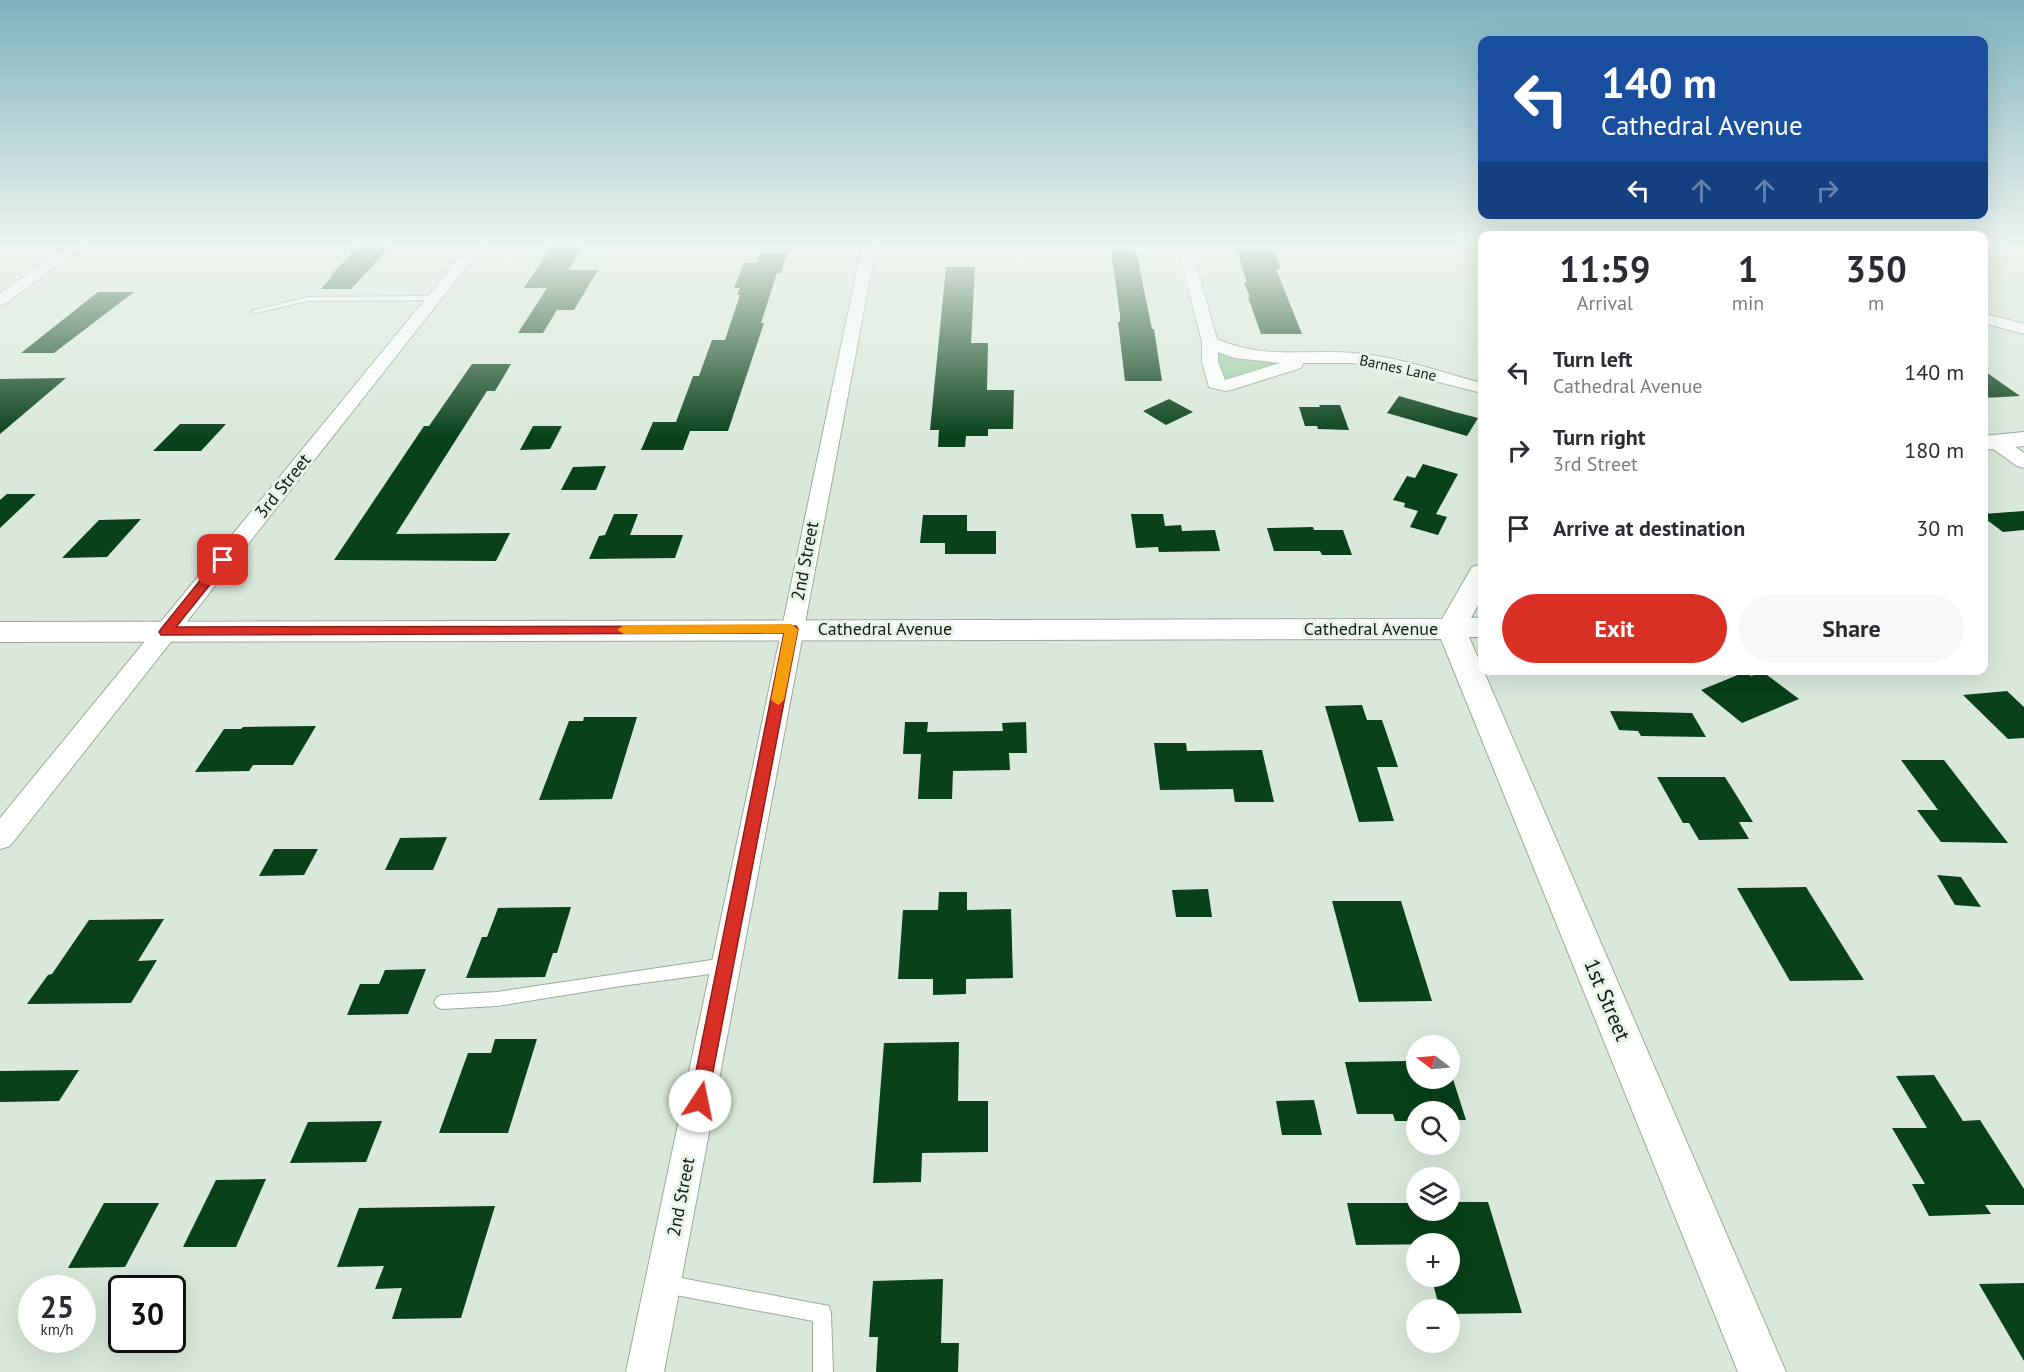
<!DOCTYPE html>
<meta charset="utf-8">
<style>
body{margin:0;font-family:"PT Sans",sans-serif;background:#f7f7f7;color:#2b2b33;height:100vh;display:flex;flex-direction:column;font-size:22px;white-space:nowrap}
*{box-sizing:border-box;margin:0}
p{font-size:20px;color:#7c7c81}
.icon{flex:none;width:33px;height:33px;fill:none;stroke:currentColor;stroke-width:2;stroke-linecap:round;stroke-linejoin:round}
.map{position:relative;flex:1;overflow:hidden}
.sheet{position:absolute;left:1478px;top:231px;width:510px;height:444px;display:flex;flex-direction:column;background:#fff;border-radius:12px;box-shadow:0 6px 24px #0002}
.sheet>*{flex:none}
.banner{position:absolute;left:1478px;top:36px;width:510px;height:183px;border-radius:12px;box-shadow:0 6px 24px #0002;background:#1a4fa0;color:#fff;overflow:hidden}
.needle{width:39px;rotate:286deg}
.tools{position:absolute;left:1406px;top:1035px;display:grid;gap:12px}
.tools a{display:grid;place-items:center;width:54px;height:54px;border-radius:50%;background:#fff;box-shadow:0 6px 24px #0002;font-size:30px}
.speed{position:absolute;left:18px;top:1275px;display:flex;gap:12px;font-size:30px;font-weight:700;text-align:center}
.speed>*{display:grid;place-content:center;width:78px;height:78px;border-radius:50%;background:#fff;box-shadow:0 6px 24px #0002;line-height:1}
.speed small{font-size:15px;font-weight:400}
.speed .limit{border:3px solid #111;border-radius:9px;background:#fff;color:#111}
.pin{position:absolute;display:grid;place-items:center;width:51px;height:51px;color:#fff;margin:-26px;border-radius:12px;box-shadow:0 3px 9px #0006}
.me{position:absolute;width:66px;margin:-33px;rotate:11deg;stroke-linejoin:round;filter:drop-shadow(0 0 4px #0008)}
.turn{display:flex;align-items:center;gap:21px;height:126px;padding:0 24px;font-size:27px}
.turn .icon{width:78px;height:78px;stroke-width:2.5}
.turn b{display:block;font-size:42px;line-height:51px}
.lanes{display:flex;align-items:center;height:57px;padding:0 24px;background:#0003;justify-content:center;gap:30px;direction:ltr}
.lanes .off{opacity:.35}
.eta{display:flex;justify-content:space-evenly;align-items:center;height:102px;text-align:center}
.eta b{font-size:36px;font-weight:600;line-height:42px}
.action{display:flex;gap:12px;margin-top:auto;padding:12px 24px}
.action a{flex:1;height:69px;border-radius:36px;background:#d93025;color:#fff;font-size:24px;font-weight:600;line-height:69px;text-align:center}
.action a+a{background:#f7f7f7;color:#2b2b33}
ul{padding:0;list-style:none}
li{display:flex;align-items:center;gap:18px;height:78px;padding:0 24px}
li div{flex:1}
li b{display:block;font-size:22px}
li em{font-style:normal}
.map>svg:first-child{display:block}
.green{fill:#9bcda3}
.building{fill:#08411a}
.lines{fill:none;stroke-linecap:round;stroke-linejoin:round}
.service-casing{stroke:#9ba89d;stroke-width:2}
.minor-casing{stroke:#9ba89d;stroke-width:2}
.tertiary-casing{stroke:#9ba89d;stroke-width:2}
.service{fill:#fff;fill-rule:evenodd}
.minor{fill:#fff;fill-rule:evenodd}
.tertiary{fill:#fff;fill-rule:evenodd}
.route{fill:#d93025;stroke:#8d1f18;stroke-width:1.5}
.slow{fill:#f59e0b}
.labels{text-anchor:middle;stroke-width:6;stroke-linejoin:round;paint-order:stroke}
.far-street-label{font-size:15px;fill:#131814;stroke:#e7f5e8}
.street-label{font-size:18px;fill:#131814;stroke:#e7f5e8}
.near-street-label{font-size:21px;fill:#131814;stroke:#e7f5e8}
</style>
<div class="map">
<svg width="2024" height="1372" viewBox="0 0 2024 1372">
<rect width="100%" height="100%" fill="#dae8db"/>
<polygon class="green" points="1210,342 1235,353 1312,358 1225,386"/>
<g class="building">
<polygon points="359,246 391,246 351,289 321,289 333,275 331,275"/>
<polygon points="552,246 583,246 568,270 598,270 574,310 557,310 543,333 518,333 547,288 524,288"/>
<polygon points="1111,250 1136,251 1152,329 1154,329 1162,381 1125,381 1118,322 1120,322 1120,315"/>
<polygon points="1237,250 1274,250 1281,269 1276,269 1302,334 1261,334 1248,297 1250,297 1244,283 1247,283"/>
<polygon points="760,253 787,253 781,273 777,273 761,323 764,323 728,431 690,431 683,450 641,450 653,422 676,422 693,376 699,376 712,340 725,340 740,295 737,295 740,288 734,288 744,263 757,263"/>
<polygon points="946,267 975,267 971,343 988,343 987,390 1014,390 1013,429 988,429 988,436 966,436 965,447 938,447 939,430 930,430"/>
<polygon points="98,292 134,292 54,353 21,353"/>
<polygon points="472,364 511,364 495,391 487,391 396,534 510,533 496,561 334,560 424,426 429,426"/>
<polygon points="1983,370 2020,396 1983,398"/>
<polygon points="66,378 0,434 0,379"/>
<polygon points="1399,396 1455,412 1478,418 1467,436 1387,413"/>
<polygon points="1169,399 1193,412 1166,425 1143,411"/>
<polygon points="1319,405 1340,405 1349,430 1318,429 1317,426 1305,426 1299,407 1320,407"/>
<polygon points="180,424 226,424 201,451 153,451"/>
<polygon points="533,426 562,426 550,449 520,450"/>
<polygon points="1423,464 1458,474 1436,514 1447,517 1438,535 1410,527 1418,511 1404,507 1405,503 1393,500 1407,476 1415,478"/>
<polygon points="606,466 596,490 561,490 573,467"/>
<polygon points="7,494 36,494 0,528 0,500"/>
<polygon points="2024,511 2024,530 2003,532 1983,517 1983,514"/>
<polygon points="614,514 638,514 630,535 683,535 675,558 589,559 599,536 605,535"/>
<polygon points="1131,514 1163,514 1165,526 1181,525 1182,531 1215,530 1220,551 1159,552 1158,547 1136,548"/>
<polygon points="923,515 967,515 967,531 996,531 996,554 945,554 945,543 920,543"/>
<polygon points="141,519 107,557 62,558 99,520"/>
<polygon points="1313,527 1314,530 1343,530 1352,555 1322,555 1320,551 1274,551 1267,528"/>
<polygon points="1745,672 1751,676 1763,672 1799,699 1742,723 1701,690"/>
<polygon points="2007,691 2024,707 2024,738 2008,739 1963,695"/>
<polygon points="1362,705 1367,720 1382,720 1398,767 1377,767 1394,821 1359,822 1325,706"/>
<polygon points="1610,711 1692,713 1706,737 1641,736 1638,731 1619,730"/>
<polygon points="584,717 637,717 612,799 539,800 569,721 583,721"/>
<polygon points="905,722 928,722 927,732 1003,731 1002,723 1026,722 1027,753 1009,753 1010,770 953,771 952,799 918,799 921,754 903,754"/>
<polygon points="316,726 293,765 253,765 249,771 195,772 224,729 241,729 243,727"/>
<polygon points="1154,743 1186,743 1187,751 1262,750 1274,802 1235,802 1233,789 1160,790"/>
<polygon points="1901,760 1944,760 2008,843 1941,842 1917,810 1938,810"/>
<polygon points="1657,777 1725,777 1753,822 1739,822 1749,839 1699,840 1689,823 1683,823"/>
<polygon points="447,837 433,870 385,870 400,838"/>
<polygon points="274,849 318,849 304,875 259,876"/>
<polygon points="1937,875 1961,877 1981,907 1955,905"/>
<polygon points="1806,887 1864,980 1790,981 1737,888"/>
<polygon points="1208,889 1212,917 1176,917 1172,890"/>
<polygon points="939,892 967,892 967,910 1011,909 1013,978 966,979 966,994 933,995 933,979 898,979 903,910 938,910"/>
<polygon points="1332,901 1401,901 1432,1001 1359,1002"/>
<polygon points="571,907 557,953 553,953 545,977 466,978 482,937 487,937 498,908"/>
<polygon points="164,919 138,961 157,960 131,1003 27,1004 48,975 52,974 89,920"/>
<polygon points="426,969 408,1014 347,1015 360,984 379,984 385,970"/>
<polygon points="495,1039 537,1039 508,1133 439,1133 468,1053 491,1053"/>
<polygon points="959,1042 958,1101 988,1101 988,1152 922,1153 921,1182 873,1183 884,1043"/>
<polygon points="1409,1061 1413,1076 1416,1076 1416,1078 1449,1078 1449,1076 1452,1076 1466,1120 1449,1120 1449,1112 1416,1112 1416,1121 1395,1121 1393,1114 1357,1114 1345,1062"/>
<polygon points="79,1070 59,1101 0,1102 0,1071"/>
<polygon points="1934,1075 1963,1121 1980,1120 2024,1189 2024,1205 1985,1205 1991,1214 1929,1216 1912,1184 1925,1184 1892,1128 1927,1128 1896,1076"/>
<polygon points="1314,1100 1322,1135 1282,1135 1276,1101"/>
<polygon points="382,1121 366,1162 290,1163 308,1122"/>
<polygon points="266,1179 236,1247 183,1247 216,1180"/>
<polygon points="1449,1202 1488,1202 1522,1313 1449,1314 1449,1310 1440,1310 1431,1276 1449,1276 1449,1244 1356,1245 1347,1203 1416,1203 1416,1210 1449,1210"/>
<polygon points="104,1203 159,1203 125,1267 68,1268"/>
<polygon points="495,1206 461,1318 392,1319 402,1288 375,1289 384,1266 337,1267 359,1208"/>
<polygon points="943,1279 941,1343 959,1343 958,1372 876,1372 878,1337 869,1337 873,1281"/>
<polygon points="2024,1283 2024,1361 1979,1284"/>
</g>
<g class="lines">
<g class="service-casing">
<g id="service">
<polygon points="434,296 438,298 437,300 308,301 255,313 251,311 308,297"/>
<polygon points="725,958 730,960 733,965 730,970 725,972 621,986 497,1006 442,1009 437,1007 434,1002 437,997 442,995 497,992"/>
<polygon points="665,1275 829,1306 831,1313 833,1372 813,1372 813,1321 665,1293 658,1291 656,1284 658,1277"/>
</g>
</g>
<g class="minor-casing">
<g id="minor">
<polygon points="67,246 83,246 6,303 0,305 0,293"/>
<polygon points="469,246 483,246 10,846 0,849 0,818"/>
<polygon points="862,246 876,246 664,1372 626,1372"/>
<path d="M 1177,246 L 1191,246 L 1217,339 C 1265,360 1303,349 1353,353 C 1396,356 1440,372 1482,383 L 1482,393 L 1383,368 L 1353,363 L 1303,363 L 1301,368 L 1231,390 L 1225,391 L 1209,387 L 1202,362 L 1202,342 ZM 1218,352 L 1235,358 L 1280,363 L 1225,380 L 1218,362 Z"/>
<polygon points="1983,313 2024,324 2024,334 1983,323"/>
<polygon points="1996,436 2003,438 2024,453 2024,468 2017,466 1989,446 1987,442 1989,438"/>
</g>
</g>
<g class="tertiary-casing">
<g id="tertiary">
<polygon points="2024,432 2024,446 1983,450 1983,436"/>
<polygon points="1482,564 1482,598 1471,618 1482,617 1482,637 1469,637 1786,1372 1738,1372 1441,639 0,642 0,622 1442,619 1472,567"/>
</g>
</g>
<use href="#service" class="service"/>
<use href="#minor" class="minor"/>
<use href="#tertiary" class="tertiary"/>
</g>
<linearGradient id="sky" x2="0" y2="1"><stop stop-color="#7bb2bf"/><stop offset="0.56" stop-color="#eef5ef"/><stop offset="1" stop-color="#eef5ef" stop-opacity="0"/></linearGradient>
<rect width="2024" height="438" fill="url(#sky)"/>
<polygon class="route" points="223,556 229,560 228,562 176,627 796,626 798,629 706,1108 700,1110 693,1108 690,1101 784,633 161,635 159,632 161,629 219,557"/>
<polygon class="slow" points="791,624 798,629 784,700 778,705 771,700 784,633 624,634 617,630 624,625"/>
<g class="labels">
<g class="far-street-label">
<text transform="translate(1398 368) rotate(12)" y="5">Barnes Lane</text>
</g>
<g class="street-label">
<text transform="translate(283 486) rotate(-51)" y="6">3rd Street</text>
<text transform="translate(805 561) rotate(-79)" y="6">2nd Street</text>
<text x="885" y="635">Cathedral Avenue</text>
<text x="1371" y="635">Cathedral Avenue</text>
<text transform="translate(681 1197) rotate(-79)" y="6">2nd Street</text>
</g>
<g class="near-street-label">
<text transform="translate(1607 1000) rotate(67)" y="7">1st Street</text>
</g>
</g>
</svg>
<div class="tools">
<a><svg class="needle" viewBox="-14 -14 28 28"><path d="M0-13l5 13h-10z" fill="#e53935"/><path d="M0 13l5-13h-10z" fill="#7c7c81"/></svg></a>
<a><svg class="icon" aria-label="search" viewBox="0 0 24 24"><circle cx="10" cy="10" r="6"/><path d="M15 15l6 6"/></svg></a>
<a><svg class="icon" aria-label="layers" viewBox="0 0 24 24"><path d="M12 4l9 5-9 5-9-5zM3 14l9 5 9-5"/></svg></a>
<a>+</a>
<a>−</a>
</div>
<div class="speed"><div>25<small>km/h</small></div><div class="limit">30</div></div>
<div class="pin" style="left:223px;top:560px;background:#d93025"><svg class="icon" aria-label="arrive" viewBox="0 0 24 24"><path d="M6 21V4h12l-3 4 3 4H6"/></svg></div>
<svg class="me" style="left:700px;top:1101px" viewBox="-20 -20 40 40"><circle r="19" fill="#fff"/><path d="M0-13L10 11 0 6-10 11z" fill="#d93025"/></svg>
<div class="banner">
<div class="turn"><svg class="icon" aria-label="left" viewBox="0 0 24 24"><path d="M17 20v-9H6M10 6l-5 5 5 5"/></svg><div><b>140 m</b>Cathedral Avenue</div></div>
<div class="lanes"><svg class="icon" aria-label="left" viewBox="0 0 24 24"><path d="M17 20v-9H6M10 6l-5 5 5 5"/></svg><svg class="icon off" aria-label="ahead" viewBox="0 0 24 24"><path d="M12 20V5M6 11l6-6 6 6"/></svg><svg class="icon off" aria-label="ahead" viewBox="0 0 24 24"><path d="M12 20V5M6 11l6-6 6 6"/></svg><svg class="icon off" aria-label="right" viewBox="0 0 24 24"><path d="M7 20v-9h11M14 6l5 5-5 5"/></svg></div>
</div>
<section class="sheet">
<div class="eta">
<div><b>11:59</b><p>Arrival</p></div>
<div><b>1</b><p>min</p></div>
<div><b>350</b><p>m</p></div>
</div>
<ul>
<li><svg class="icon" aria-label="left" viewBox="0 0 24 24"><path d="M17 20v-9H6M10 6l-5 5 5 5"/></svg><div><b>Turn left</b><p>Cathedral Avenue</p></div><em>140 m</em></li>
<li><svg class="icon" aria-label="right" viewBox="0 0 24 24"><path d="M7 20v-9h11M14 6l5 5-5 5"/></svg><div><b>Turn right</b><p>3rd Street</p></div><em>180 m</em></li>
<li><svg class="icon" aria-label="arrive" viewBox="0 0 24 24"><path d="M6 21V4h12l-3 4 3 4H6"/></svg><div><b>Arrive at destination</b></div><em>30 m</em></li>
</ul>
<div class="action"><a>Exit</a><a>Share</a></div>
</section>
</div>
